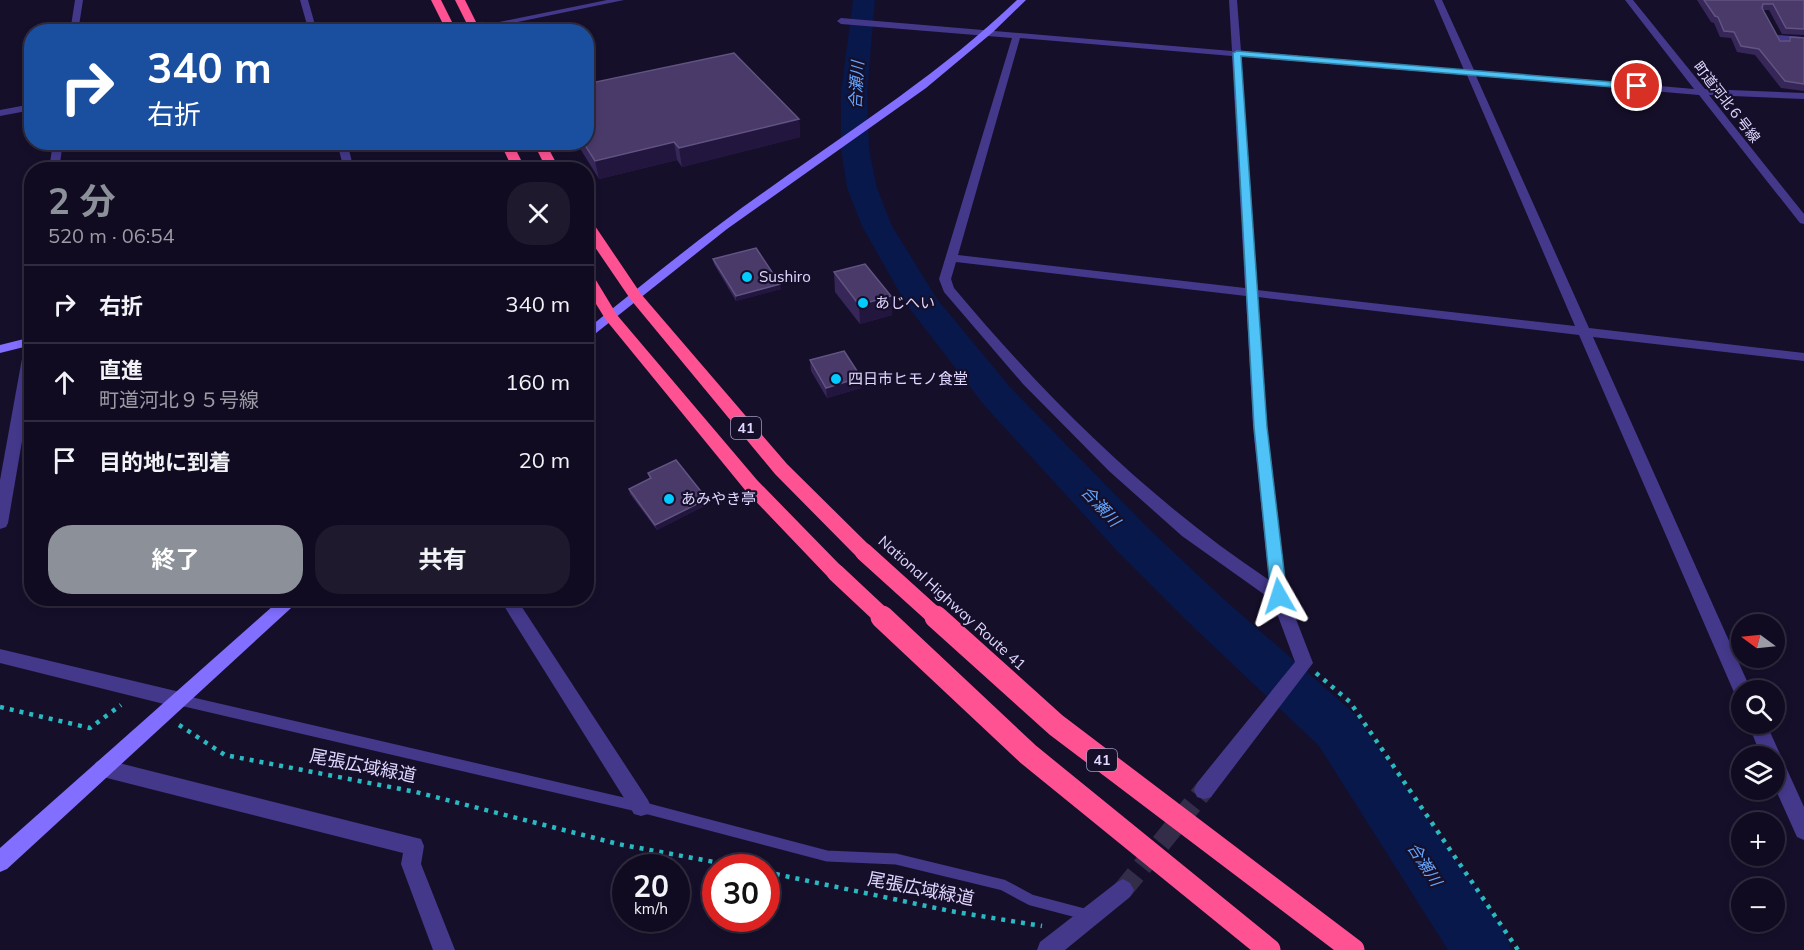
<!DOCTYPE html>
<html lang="ja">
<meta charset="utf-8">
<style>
body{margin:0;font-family:Mulish,"Noto Sans JP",sans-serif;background:#1e192d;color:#f1f3f6;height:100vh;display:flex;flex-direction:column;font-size:22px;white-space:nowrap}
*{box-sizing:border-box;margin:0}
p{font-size:20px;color:#9c9ba5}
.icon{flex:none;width:33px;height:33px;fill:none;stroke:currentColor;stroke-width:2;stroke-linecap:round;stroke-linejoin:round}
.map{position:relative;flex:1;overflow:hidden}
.sheet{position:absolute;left:24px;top:162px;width:570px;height:444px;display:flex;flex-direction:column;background:#100b20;border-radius:24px;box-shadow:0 3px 9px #0003,0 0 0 2px #302b3e}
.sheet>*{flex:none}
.hud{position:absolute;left:24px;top:24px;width:570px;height:126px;border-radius:24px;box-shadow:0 3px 9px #0003,0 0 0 2px #302b3e;background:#1a4fa0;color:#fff;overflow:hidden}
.needle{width:39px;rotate:285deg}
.controls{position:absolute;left:1731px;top:614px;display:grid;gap:12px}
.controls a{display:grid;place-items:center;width:54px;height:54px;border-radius:50%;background:#100b20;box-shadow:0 3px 9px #0003,0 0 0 2px #302b3e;font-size:30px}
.speed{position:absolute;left:612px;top:854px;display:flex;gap:12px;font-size:30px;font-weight:700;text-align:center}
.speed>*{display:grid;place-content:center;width:78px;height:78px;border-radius:50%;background:#100b20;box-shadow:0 3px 9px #0003,0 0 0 2px #302b3e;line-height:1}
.speed small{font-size:15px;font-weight:400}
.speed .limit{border:9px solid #d22;background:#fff;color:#111}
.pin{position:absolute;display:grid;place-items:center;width:51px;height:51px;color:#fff;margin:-26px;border:3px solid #fff;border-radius:50%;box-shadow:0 2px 6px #0007}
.me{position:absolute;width:66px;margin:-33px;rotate:354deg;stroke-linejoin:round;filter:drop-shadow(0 0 4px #0008)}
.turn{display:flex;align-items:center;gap:21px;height:126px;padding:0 24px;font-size:27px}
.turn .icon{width:78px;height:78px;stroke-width:2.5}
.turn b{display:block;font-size:42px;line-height:51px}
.round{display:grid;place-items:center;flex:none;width:63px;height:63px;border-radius:24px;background:#1e192d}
.head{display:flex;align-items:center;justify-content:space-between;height:102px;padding:0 24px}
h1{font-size:36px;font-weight:700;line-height:45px;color:#8c9099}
.action{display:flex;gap:12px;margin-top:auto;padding:12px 24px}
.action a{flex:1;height:69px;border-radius:24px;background:#8c9099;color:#fff;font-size:24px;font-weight:700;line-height:69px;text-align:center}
.action a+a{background:#1e192d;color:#f1f3f6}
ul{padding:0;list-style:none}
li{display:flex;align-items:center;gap:18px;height:78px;padding:0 24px;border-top:2px solid #302b3e}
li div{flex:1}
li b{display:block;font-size:22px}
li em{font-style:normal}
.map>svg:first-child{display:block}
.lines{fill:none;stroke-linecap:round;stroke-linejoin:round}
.river{fill:#08184a;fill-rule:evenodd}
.street-tunnel-far1{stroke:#342d4a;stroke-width:9;stroke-dasharray:9 4.5;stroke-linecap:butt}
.street-tunnel{stroke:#342d4a;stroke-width:20;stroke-dasharray:20 10;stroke-linecap:butt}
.path{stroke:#29b9c1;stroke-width:4.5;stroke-dasharray:4 6;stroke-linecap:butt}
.lane{stroke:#44388b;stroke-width:11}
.street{fill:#44388b;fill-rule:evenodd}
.secondary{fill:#826eff;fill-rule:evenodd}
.highway{fill:#ff5292;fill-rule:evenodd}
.highway-bridge-far1{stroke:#ff5292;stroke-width:18}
.highway-bridge{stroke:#ff5292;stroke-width:23}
.wall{fill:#372759}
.shaded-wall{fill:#22163e}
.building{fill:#493a6a;stroke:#615382;stroke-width:1.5}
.route{fill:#4fc3f7;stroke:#337fa1;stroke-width:1.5}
.poi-dot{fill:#03caff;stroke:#160f2a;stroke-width:2}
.labels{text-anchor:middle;stroke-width:4.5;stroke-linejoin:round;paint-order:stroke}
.far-street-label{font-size:14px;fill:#e0d7ff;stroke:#160f2a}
.shield{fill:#160f2a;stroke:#a39bbf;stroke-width:1.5}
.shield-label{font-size:14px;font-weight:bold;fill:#e0d7ff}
.poi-label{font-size:15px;fill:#e0d7ff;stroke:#160f2a;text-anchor:start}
.street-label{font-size:15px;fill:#e0d7ff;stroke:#160f2a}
.water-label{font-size:16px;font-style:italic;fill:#65a7ff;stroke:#160f2a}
.near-street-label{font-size:18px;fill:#e0d7ff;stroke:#160f2a}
</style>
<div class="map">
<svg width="1804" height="950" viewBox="0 0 1804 950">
<rect width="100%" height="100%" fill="#160f2a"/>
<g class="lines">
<polygon class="river" points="853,0 875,0 867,93 869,149 877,188 892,226 937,299 1010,387 1148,528 1218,594 1355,714 1503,929 1512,950 1448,950 1319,746 1186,620 1118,552 984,405 906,304 862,226 847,188 841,149 841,93"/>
<polyline class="street-tunnel-far1" points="453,32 484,26"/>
<polyline class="street-tunnel" points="1123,890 1204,790"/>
<g class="path">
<polyline points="1316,673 1350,702 1518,950"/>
<polyline points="0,707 90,728 121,705"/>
<polyline points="179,725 225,755 416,792 618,844 741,867"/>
<polyline points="766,872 950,911 1042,926"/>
</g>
<polyline class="lane" points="180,700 641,807 827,856 896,859 1003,885 1031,900 1088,915"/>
<g class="street">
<polygon points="75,0 83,0 78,32 70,32"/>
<polygon points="300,0 308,0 317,32 309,32"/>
<polygon points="607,0 624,0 484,29 480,26"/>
<path d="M 1229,0 L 1237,0 L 1241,51 L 1464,70 L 1434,0 L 1442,0 L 1474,70 L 1694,89 L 1625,0 L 1633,0 L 1705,89 L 1804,93 L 1804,99 L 1709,95 L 1804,214 L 1804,224 L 1800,223 L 1699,95 L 1476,76 L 1589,328 L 1804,353 L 1804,361 L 1593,337 L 1751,690 L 1742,690 L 1742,698 L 1736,696 L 1733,690 L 1579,335 L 1258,297 L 1267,427 L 1287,596 L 1313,663 L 1211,797 L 1204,799 L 1197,797 L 1194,790 L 1197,783 L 1295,662 L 1272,600 L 1182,536 L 1109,471 L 1023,384 L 944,292 L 939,279 L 1012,38 L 841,24 L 837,21 L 841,18 L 1232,51 ZM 1020,38 L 1232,56 L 1245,288 L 958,255 ZM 1241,57 L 1467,75 L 1575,326 L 1257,290 ZM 956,262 L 1246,296 L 1253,427 L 1269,580 C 1149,500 1047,399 954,288 L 951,279 Z"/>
<polygon points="1778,35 1804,37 1804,43 1775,40 1774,38"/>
<polygon points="32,104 32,110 0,116 0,110"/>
<polygon points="53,142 63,142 59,170 49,170"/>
<polygon points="337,142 347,142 354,170 344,170"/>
<polygon points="32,338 32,383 8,523 6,527 0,529 0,480 25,342"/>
<polygon points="499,598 516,598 648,800 651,807 648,814 641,816 634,814"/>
<polygon points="0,649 180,692 186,694 189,700 186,706 180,708 0,663"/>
<polygon points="1748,723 1766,723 1804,807 1804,840 1797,837 1774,786 1774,756 1761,756"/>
<polygon points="103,759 421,839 424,846 421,864 455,950 433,950 401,864 403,853 103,777 96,774 93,768 96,762"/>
<polygon points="1123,879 1130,883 1134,890 1130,897 1065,950 1037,950 1040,942 1116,883"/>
</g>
<g class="secondary">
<path d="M 1017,0 L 1026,0 L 993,32 L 926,88 L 727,229 L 586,341 L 586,330 C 648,280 709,230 774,185 C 858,125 943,71 1017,0 Z"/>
<polygon points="32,337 32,345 0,353 0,345"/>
<polygon points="282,598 302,598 7,869 0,872 0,848"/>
</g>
<g class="highway">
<polygon points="431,0 441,0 457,32 447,32"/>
<polygon points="455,0 465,0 481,32 471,32"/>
<polygon points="500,142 512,142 526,170 513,170"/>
<polygon points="533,142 545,142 560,170 547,170"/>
<polygon points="586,219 591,220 641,294 787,464 871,547 874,552 871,557 864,559 857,557 775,474 631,300 586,234"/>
<polygon points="586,271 591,272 617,315 757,480 843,568 846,573 843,578 836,581 829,578 745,490 606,320 586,288"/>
</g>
<g class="highway-bridge-far1">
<polyline points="864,552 937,618"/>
<polyline points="836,573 884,618"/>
</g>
<g class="highway-bridge">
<polyline points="882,617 1028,754 1269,950"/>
<polyline points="936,617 1056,725 1353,950"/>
</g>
</g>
<g class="wall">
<polygon points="1697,0 1804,0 1804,35 1782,34 1769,10 1763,10 1780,41 1788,41 1790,37 1804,38 1804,91 1781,88 1755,55 1737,52 1731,38 1720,37 1714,23 1711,22"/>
<polygon points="799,119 800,137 682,167 677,160 599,179 576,142 586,142"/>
<polygon points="713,259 781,289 736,301 714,264"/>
<polygon points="834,272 891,296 892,315 860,324 835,292"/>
<polygon points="810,360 861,377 861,388 827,398 811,371"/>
<polygon points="648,473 707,499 708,504 657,530 630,494 629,489 650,479"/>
</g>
<g class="shaded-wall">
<polygon points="799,119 800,137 682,167 679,148"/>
<polygon points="674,142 677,160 599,179 595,161"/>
<polygon points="780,284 781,289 736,301 736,296"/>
<polygon points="891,296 892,315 860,324 859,305"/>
<polygon points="861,377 861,388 827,398 826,388"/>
<polygon points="707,499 708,504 657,530 655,525"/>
</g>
<g class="building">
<polygon points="1704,0 1804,0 1804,29 1786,28 1773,4 1763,4 1762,8 1780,41 1790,41 1790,37 1804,38 1804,84 1785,81 1759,49 1741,46 1734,32 1724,31 1718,17 1715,16"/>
<polygon points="734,53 799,119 679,148 674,142 595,161 583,142 586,142 586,84"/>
<polygon points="756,248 780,284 736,296 713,259"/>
<polygon points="865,264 891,296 859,305 834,272"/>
<polygon points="844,351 861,377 826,388 810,360"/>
<polygon points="676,460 707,499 655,525 629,489 651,478 648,473"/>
</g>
<polygon class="route" points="1237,51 1637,84 1641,86 1637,89 1241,56 1267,427 1287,596 1284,601 1274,601 1271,596 1254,427 1233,53"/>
<g class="poi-dot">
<circle cx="747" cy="277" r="6"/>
<circle cx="863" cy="303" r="6"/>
<circle cx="836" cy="379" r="6"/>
<circle cx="669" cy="499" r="6"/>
</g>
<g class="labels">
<g class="far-street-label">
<text transform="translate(1727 102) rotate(52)" y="5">町道河北６号線</text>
</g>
<g class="shield">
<rect x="731" y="417" width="30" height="22" rx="4.5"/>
<rect x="1087" y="749" width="30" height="22" rx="4.5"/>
</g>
<g class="shield-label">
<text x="746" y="433">41</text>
<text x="1102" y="765">41</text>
</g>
<g class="poi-label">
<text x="759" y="282">Sushiro</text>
<text x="875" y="308">あじへい</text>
<text x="848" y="384">四日市ヒモノ食堂</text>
<text x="681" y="504">あみやき亭</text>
</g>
<g class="street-label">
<text transform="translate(952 603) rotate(42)" y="5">National Highway Route 41</text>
</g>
<g class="water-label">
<text transform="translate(856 85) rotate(-87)" y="6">合瀬川</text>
<text transform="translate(1101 506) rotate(47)" y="6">合瀬川</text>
<text transform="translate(1425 864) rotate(57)" y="6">合瀬川</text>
</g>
<g class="near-street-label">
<text transform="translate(363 766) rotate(11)" y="6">尾張広域緑道</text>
<text transform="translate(921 889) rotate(11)" y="6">尾張広域緑道</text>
</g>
</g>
</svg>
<div class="controls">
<a><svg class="needle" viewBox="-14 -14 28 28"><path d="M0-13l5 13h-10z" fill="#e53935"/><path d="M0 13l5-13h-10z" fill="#9c9ba5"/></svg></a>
<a><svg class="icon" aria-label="search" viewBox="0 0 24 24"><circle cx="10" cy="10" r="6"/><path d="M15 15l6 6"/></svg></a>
<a><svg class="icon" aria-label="layers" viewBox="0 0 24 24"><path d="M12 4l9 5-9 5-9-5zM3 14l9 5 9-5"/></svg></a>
<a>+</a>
<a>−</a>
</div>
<div class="speed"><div>20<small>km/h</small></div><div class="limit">30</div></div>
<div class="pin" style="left:1637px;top:86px;background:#d93025"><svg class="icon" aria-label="arrive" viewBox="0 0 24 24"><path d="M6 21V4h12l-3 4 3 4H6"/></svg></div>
<svg class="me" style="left:1279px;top:596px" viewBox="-20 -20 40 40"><path d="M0-17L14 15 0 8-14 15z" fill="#4fc3f7" stroke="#fff" stroke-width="4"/></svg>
<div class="hud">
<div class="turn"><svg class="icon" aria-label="right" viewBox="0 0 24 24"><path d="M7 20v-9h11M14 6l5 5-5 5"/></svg><div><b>340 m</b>右折</div></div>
</div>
<section class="sheet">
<div class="head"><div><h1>2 分</h1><p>520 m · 06:54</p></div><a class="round"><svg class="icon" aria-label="close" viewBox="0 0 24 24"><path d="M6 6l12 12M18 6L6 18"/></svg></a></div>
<ul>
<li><svg class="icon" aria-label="right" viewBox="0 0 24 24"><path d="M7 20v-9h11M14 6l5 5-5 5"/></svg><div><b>右折</b></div><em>340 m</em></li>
<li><svg class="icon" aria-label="ahead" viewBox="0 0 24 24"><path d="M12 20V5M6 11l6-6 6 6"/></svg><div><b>直進</b><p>町道河北９５号線</p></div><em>160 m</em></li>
<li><svg class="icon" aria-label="arrive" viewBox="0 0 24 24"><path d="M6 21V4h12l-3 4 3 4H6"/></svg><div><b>目的地に到着</b></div><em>20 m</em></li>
</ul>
<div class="action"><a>終了</a><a>共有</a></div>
</section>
</div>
